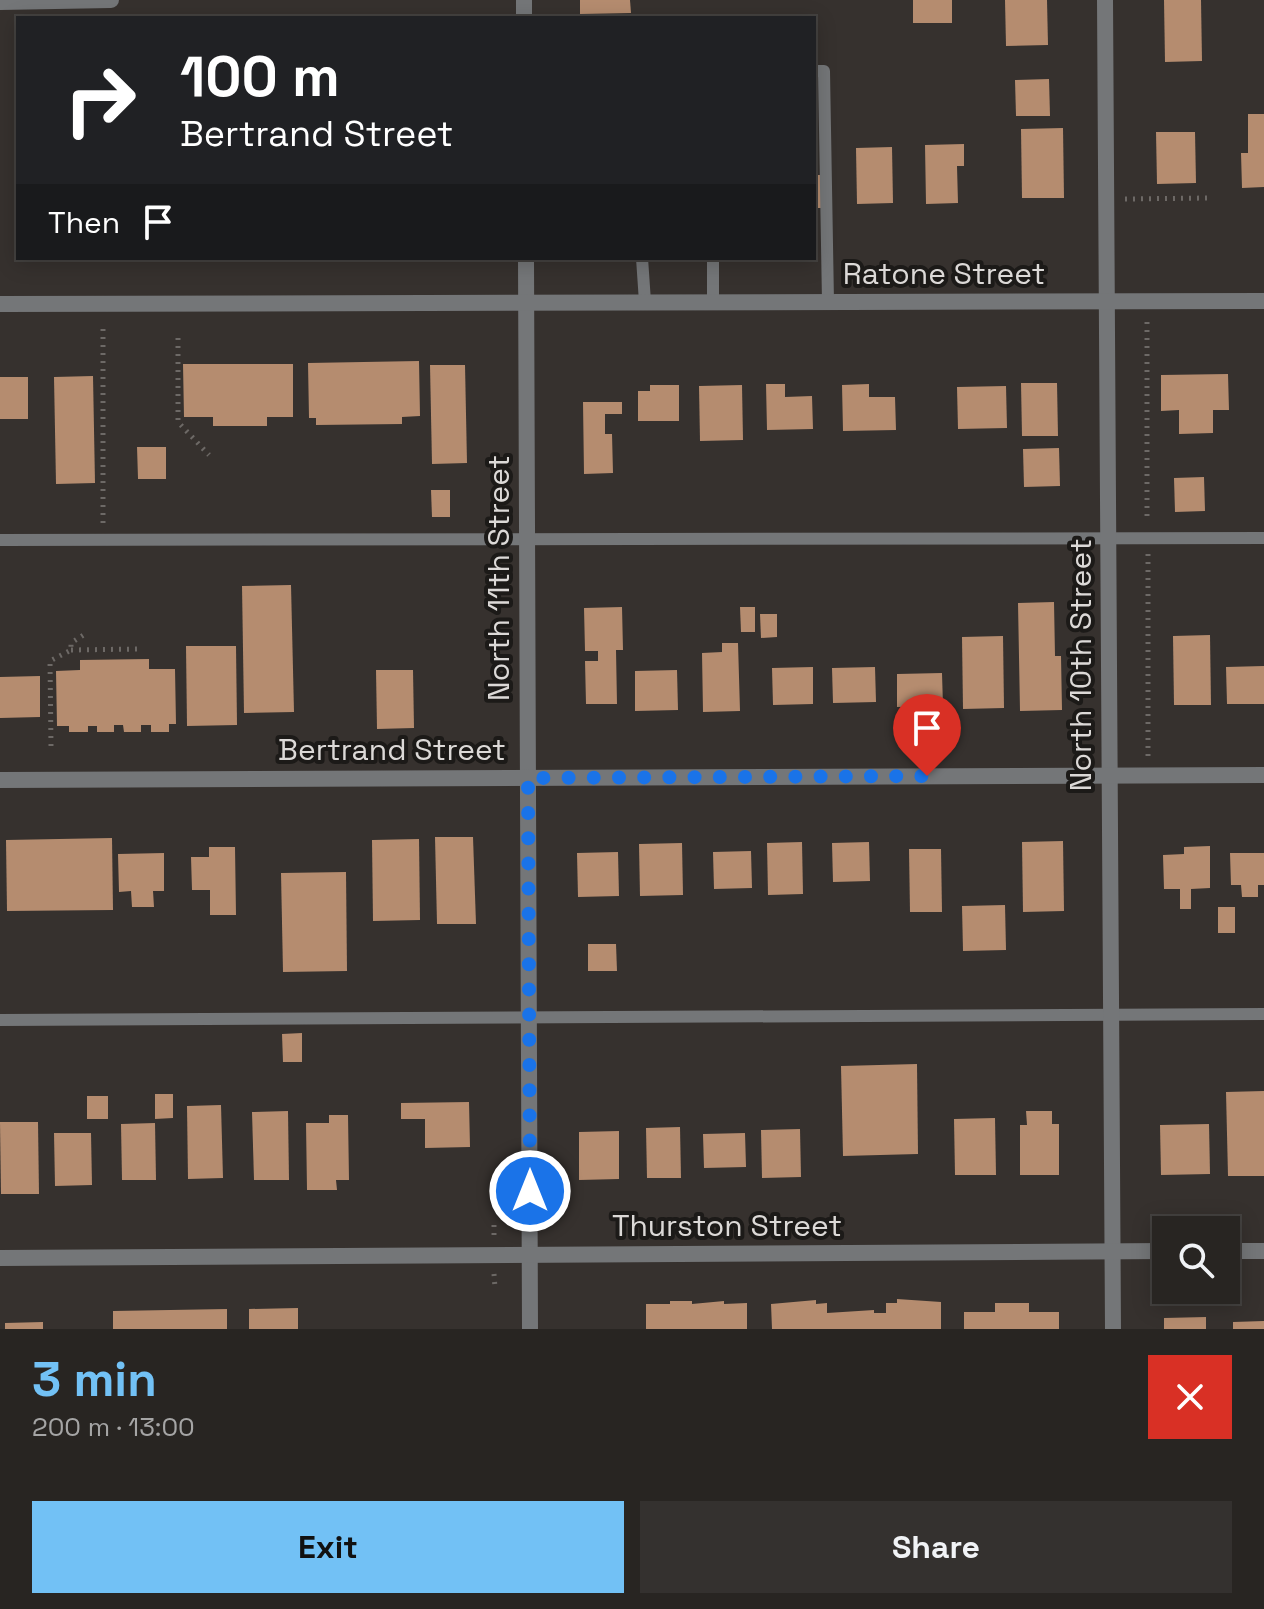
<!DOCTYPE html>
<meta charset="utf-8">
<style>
body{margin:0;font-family:"Space Grotesk",sans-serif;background:#34312f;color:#f1f3f6;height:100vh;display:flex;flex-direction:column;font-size:30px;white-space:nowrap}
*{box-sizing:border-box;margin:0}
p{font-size:26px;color:#a5a5a5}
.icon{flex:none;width:44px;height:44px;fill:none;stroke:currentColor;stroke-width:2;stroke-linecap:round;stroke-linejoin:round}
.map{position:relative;height:1329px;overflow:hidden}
.sheet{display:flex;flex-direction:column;background:#282522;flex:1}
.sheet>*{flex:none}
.banner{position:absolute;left:16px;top:16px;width:800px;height:244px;border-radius:0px;box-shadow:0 4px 20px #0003,0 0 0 2px #444240;background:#202124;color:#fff;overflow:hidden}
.buttons{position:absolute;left:1152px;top:1216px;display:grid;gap:16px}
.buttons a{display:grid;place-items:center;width:88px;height:88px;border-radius:0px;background:#282522;box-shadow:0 4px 20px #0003,0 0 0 2px #444240;font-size:40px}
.pin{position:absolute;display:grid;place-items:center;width:68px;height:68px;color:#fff;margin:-82px -34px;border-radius:50% 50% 50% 0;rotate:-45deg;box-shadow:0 0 8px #0007}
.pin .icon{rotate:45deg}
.me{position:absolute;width:88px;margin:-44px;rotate:0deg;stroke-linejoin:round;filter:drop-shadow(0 0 6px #0008)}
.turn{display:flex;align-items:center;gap:28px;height:168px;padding:0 32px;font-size:36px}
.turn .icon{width:104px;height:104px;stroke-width:2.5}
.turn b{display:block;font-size:56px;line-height:68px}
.then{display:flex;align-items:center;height:76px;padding:0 32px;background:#0003;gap:16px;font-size:30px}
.round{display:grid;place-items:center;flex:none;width:84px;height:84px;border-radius:0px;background:#34312f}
.head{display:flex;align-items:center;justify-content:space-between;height:136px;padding:0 32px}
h1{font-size:48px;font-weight:800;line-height:60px;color:#72c1f5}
.cta{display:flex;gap:16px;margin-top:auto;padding:16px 32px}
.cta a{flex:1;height:92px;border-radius:0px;background:#72c1f5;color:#111;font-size:32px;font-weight:800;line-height:92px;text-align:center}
.cta a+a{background:#34312f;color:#f1f3f6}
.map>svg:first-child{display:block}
.building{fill:#b58c6f}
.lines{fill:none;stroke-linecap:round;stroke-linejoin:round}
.path{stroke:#6d6966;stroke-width:5;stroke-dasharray:2 6;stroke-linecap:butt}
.service{stroke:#747678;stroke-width:12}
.minor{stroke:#747678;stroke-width:16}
.route{stroke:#1a73e8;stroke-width:14;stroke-dasharray:0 25.2}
.labels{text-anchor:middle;stroke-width:8;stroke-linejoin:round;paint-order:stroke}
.street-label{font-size:30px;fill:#dcd9d7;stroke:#1c1a18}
</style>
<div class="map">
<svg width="1264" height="1329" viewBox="0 0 1264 1329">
<rect width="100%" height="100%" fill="#36312e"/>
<g class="building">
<polygon points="580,0 630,0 631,13 580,14"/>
<rect x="913" y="0" width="39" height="23"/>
<polygon points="1005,0 1047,0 1048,45 1006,46"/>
<polygon points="1164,0 1201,0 1202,61 1165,62"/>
<polygon points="1049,79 1050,116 1016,116 1015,80"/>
<polygon points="1248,114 1264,114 1264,187 1242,188 1241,153 1248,153"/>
<polygon points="1063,128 1064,198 1022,198 1021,129"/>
<polygon points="1156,132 1195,132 1196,183 1157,184"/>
<polygon points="964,144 964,166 957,166 958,203 926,204 925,145"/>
<polygon points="892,147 893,203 857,204 856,148"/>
<rect x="814" y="175" width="8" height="33"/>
<polygon points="419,361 420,416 402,417 402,424 316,425 316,418 309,418 308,363"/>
<polygon points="183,364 293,364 293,417 267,417 267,426 213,426 213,417 184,417"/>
<polygon points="430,365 465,365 467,463 432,464"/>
<polygon points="1228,374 1229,410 1213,410 1213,433 1179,434 1179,410 1161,411 1161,375"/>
<polygon points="93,376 95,483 56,484 54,377"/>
<rect x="0" y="377" width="28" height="42"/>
<polygon points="1021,383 1057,383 1058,436 1022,436"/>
<polygon points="766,384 785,384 785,397 812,396 813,429 767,430"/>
<polygon points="869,384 869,397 895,397 896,430 843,431 842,385"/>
<polygon points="650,385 679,385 679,421 638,421 638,391 650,391"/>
<polygon points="742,385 743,440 700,441 699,386"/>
<polygon points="1006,386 1007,428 958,429 957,387"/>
<polygon points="583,402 622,402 622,414 605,414 605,434 612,434 613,473 584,474"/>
<polygon points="137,447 166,447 166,479 138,479"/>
<polygon points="1059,448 1060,486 1024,487 1023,449"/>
<polygon points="1204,477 1205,511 1175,512 1174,478"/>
<polygon points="431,490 450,490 450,517 432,517"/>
<polygon points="291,585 294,712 244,713 242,586"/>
<polygon points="1054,602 1055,656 1061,656 1062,710 1020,711 1018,603"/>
<polygon points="622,607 623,650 616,650 617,704 586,704 585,661 598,661 598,651 585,651 584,608"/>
<polygon points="740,607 755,607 755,632 741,632"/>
<polygon points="760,614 777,614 777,637 761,638"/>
<polygon points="1210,635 1211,705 1174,705 1173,636"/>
<polygon points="1003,636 1004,708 963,709 962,637"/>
<polygon points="722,643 738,643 740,711 703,712 702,653 722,652"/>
<polygon points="186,646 236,646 237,725 187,726"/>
<polygon points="149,659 149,669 175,669 176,724 169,724 169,732 151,732 151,725 141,725 141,732 124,732 123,725 114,725 114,732 97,732 97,726 88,726 88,732 69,732 69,726 57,726 56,671 80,670 80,660"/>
<polygon points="1264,666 1264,704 1227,704 1226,667"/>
<polygon points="813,667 813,704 773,705 772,668"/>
<polygon points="875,667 876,702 833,703 832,668"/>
<polygon points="376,670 413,670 414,728 377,729"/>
<polygon points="677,670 678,710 635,711 635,671"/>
<polygon points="942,673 943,706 897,707 897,674"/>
<polygon points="40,676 40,717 0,718 0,677"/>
<polygon points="435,837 473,837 476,924 437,924"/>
<polygon points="112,838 113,910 7,911 6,840"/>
<polygon points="419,839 420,920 373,921 372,840"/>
<polygon points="1063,841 1064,911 1023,912 1022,842"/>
<polygon points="802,842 803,894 768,895 767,843"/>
<polygon points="869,842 870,881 833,882 832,843"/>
<polygon points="682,843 683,895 640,896 639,844"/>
<polygon points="1210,846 1210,888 1191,889 1191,909 1180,909 1180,889 1164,889 1163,855 1184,854 1184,847"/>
<polygon points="209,847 235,847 236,915 210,915 210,890 192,890 191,857 209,857"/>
<polygon points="909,849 941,849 942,912 910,912"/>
<polygon points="751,851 752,888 714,889 713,852"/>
<polygon points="618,852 619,896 578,897 577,853"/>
<polygon points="164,853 164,891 153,891 154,907 132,907 131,891 119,892 118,854"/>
<polygon points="1230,853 1264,853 1264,885 1258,885 1258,897 1242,897 1241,885 1231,885"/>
<polygon points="346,872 347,971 283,972 281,873"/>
<polygon points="1005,905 1006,950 963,951 962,906"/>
<rect x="1218" y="907" width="17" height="26"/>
<polygon points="588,944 616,944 617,971 588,971"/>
<polygon points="302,1033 302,1062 283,1062 282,1034"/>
<polygon points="917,1064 918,1154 843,1156 841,1066"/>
<polygon points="1264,1091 1264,1176 1228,1176 1226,1092"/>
<polygon points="155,1094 173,1094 173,1118 155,1119"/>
<rect x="87" y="1096" width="21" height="23"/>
<polygon points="469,1102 470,1147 425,1148 425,1119 401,1119 401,1103"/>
<polygon points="221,1105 223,1178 188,1179 187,1106"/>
<polygon points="288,1111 289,1180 254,1180 252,1112"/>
<polygon points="1026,1111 1052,1111 1052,1124 1059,1124 1059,1175 1020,1175 1020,1125 1027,1125"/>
<polygon points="329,1115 348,1115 349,1180 336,1180 337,1190 307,1190 306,1123 329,1123"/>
<polygon points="995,1118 996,1175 955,1175 954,1119"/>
<polygon points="0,1122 38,1122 39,1194 1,1194"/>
<polygon points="155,1123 156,1180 122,1180 121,1124"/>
<polygon points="1209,1124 1210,1174 1161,1175 1160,1125"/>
<polygon points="680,1127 681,1178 647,1178 646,1128"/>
<polygon points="800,1129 801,1177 762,1178 761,1130"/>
<polygon points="619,1131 619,1179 579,1180 579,1132"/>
<polygon points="54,1133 91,1133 92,1185 55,1186"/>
<polygon points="745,1133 746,1167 704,1168 703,1134"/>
<polygon points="897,1299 941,1302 941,1329 772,1329 771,1304 816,1300 816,1304 827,1303 827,1313 874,1310 874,1313 886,1313 886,1303 897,1303"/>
<polygon points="670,1301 692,1301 692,1304 724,1301 724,1304 747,1303 747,1329 646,1329 646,1304 670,1304"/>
<polygon points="995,1303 1029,1303 1029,1312 1059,1312 1059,1329 964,1329 964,1312 995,1312"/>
<polygon points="298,1308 298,1329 249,1329 249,1309"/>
<polygon points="227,1309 227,1329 113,1329 113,1311"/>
<polygon points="1206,1317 1206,1329 1164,1329 1164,1318"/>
<polygon points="1264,1321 1264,1329 1233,1329 1233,1322"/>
<polygon points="43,1322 43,1329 5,1329 5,1323"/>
</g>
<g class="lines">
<g class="path">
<polyline points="1125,199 1208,198"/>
<polyline points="1147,322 1147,520"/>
<polyline points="178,338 178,422 209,455"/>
<polyline points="103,523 103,325"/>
<polyline points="1148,554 1148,756"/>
<polyline points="71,650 138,649"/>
<polyline points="51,746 50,661 71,650 71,643 85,634"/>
<polyline points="494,1235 494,1219"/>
<polyline points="494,1274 495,1288"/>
</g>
<g class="service">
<polyline points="814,71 824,71 828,302"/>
<polyline points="642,258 645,302"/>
<polyline points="713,258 713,303"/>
<polyline points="0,540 1264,538"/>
<polyline points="0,1020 1264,1014"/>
</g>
<g class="minor">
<polyline points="524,0 524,18"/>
<polyline points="1105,0 1113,1329"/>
<polyline points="0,2 111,0"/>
<polyline points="526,258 530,1329"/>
<polyline points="0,304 1264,301"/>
<polyline points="0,780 1264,775"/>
<polyline points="1226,1251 1264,1251"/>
<polyline points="0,1258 1166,1251"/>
</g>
</g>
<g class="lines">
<polyline class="route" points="530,1191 528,778 927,776"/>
</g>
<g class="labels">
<g class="street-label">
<text x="944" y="284">Ratone Street</text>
<text transform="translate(499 578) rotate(-90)" y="10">North 11th Street</text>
<text transform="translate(1081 665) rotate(-90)" y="10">North 10th Street</text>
<text x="392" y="760">Bertrand Street</text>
<text x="727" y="1236">Thurston Street</text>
</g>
</g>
</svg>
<div class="buttons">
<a><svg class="icon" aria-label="search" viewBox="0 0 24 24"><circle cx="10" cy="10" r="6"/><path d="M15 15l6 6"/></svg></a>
</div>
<div class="pin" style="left:927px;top:776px;background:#d93025"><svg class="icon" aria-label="arrive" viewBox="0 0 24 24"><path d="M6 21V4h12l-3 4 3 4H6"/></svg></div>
<svg class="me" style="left:530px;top:1191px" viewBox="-20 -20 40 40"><circle r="17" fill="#1a73e8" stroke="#fff" stroke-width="3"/><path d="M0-11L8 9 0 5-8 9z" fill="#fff"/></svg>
<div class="banner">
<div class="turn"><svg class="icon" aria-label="right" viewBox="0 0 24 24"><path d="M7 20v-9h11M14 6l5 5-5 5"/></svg><div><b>100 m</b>Bertrand Street</div></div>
<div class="then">Then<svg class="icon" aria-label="arrive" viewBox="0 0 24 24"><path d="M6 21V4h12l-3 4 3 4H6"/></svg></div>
</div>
</div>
<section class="sheet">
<div class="head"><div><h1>3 min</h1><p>200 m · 13:00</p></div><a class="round" style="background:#d93025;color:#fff"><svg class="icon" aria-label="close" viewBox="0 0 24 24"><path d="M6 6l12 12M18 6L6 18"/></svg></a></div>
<div class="cta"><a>Exit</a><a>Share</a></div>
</section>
